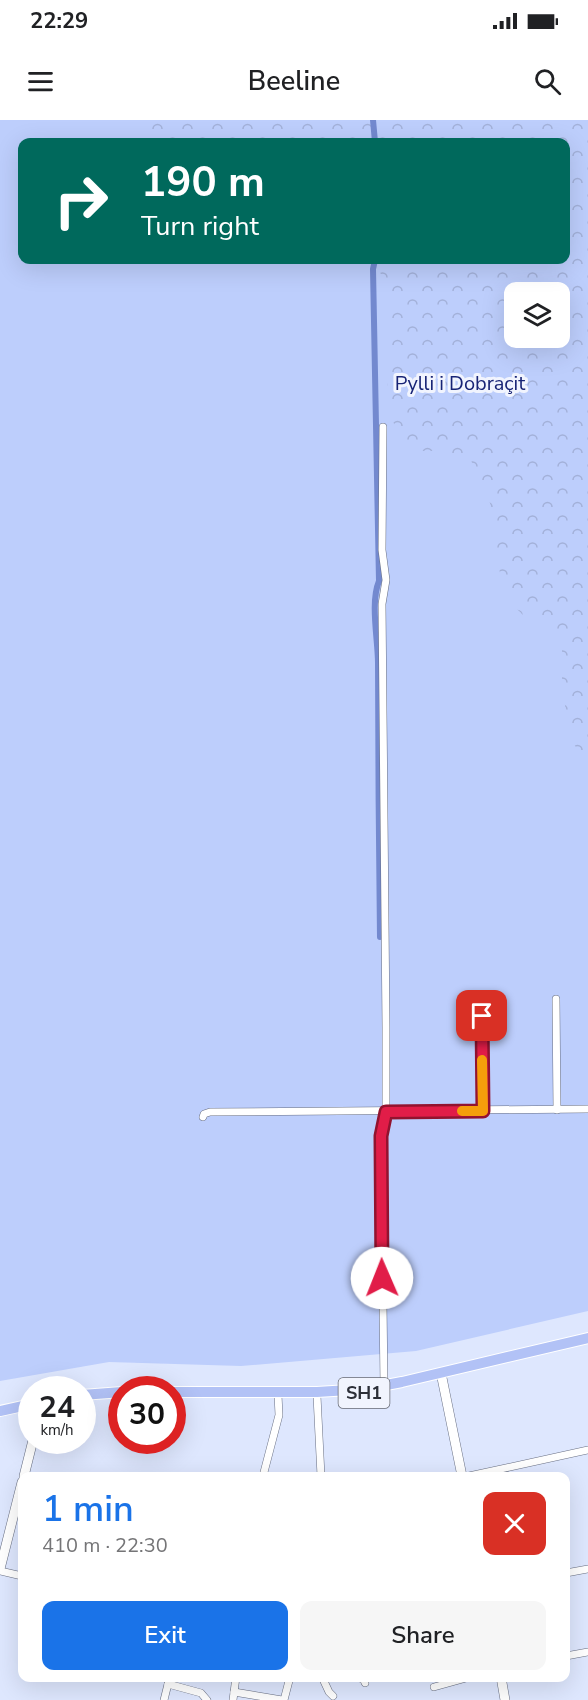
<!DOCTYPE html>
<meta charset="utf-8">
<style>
body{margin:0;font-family:"Nunito Sans",sans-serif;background:#f6f6f6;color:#202124;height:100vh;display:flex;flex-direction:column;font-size:22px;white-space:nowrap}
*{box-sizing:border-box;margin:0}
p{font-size:20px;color:#757577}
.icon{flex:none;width:33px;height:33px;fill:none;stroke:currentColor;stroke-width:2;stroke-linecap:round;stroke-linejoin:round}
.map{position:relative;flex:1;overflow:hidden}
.panel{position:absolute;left:18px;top:1352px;width:552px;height:210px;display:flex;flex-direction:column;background:#fff;border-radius:12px;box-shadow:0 6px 24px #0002}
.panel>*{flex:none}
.banner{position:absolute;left:18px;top:18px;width:552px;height:126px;border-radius:12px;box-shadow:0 6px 24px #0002;background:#00695c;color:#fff;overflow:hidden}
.fabs{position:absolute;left:504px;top:162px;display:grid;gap:12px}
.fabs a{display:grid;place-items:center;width:66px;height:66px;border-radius:12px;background:#fff;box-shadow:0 6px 24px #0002;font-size:30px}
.speed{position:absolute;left:18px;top:1256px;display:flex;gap:12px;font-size:30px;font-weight:700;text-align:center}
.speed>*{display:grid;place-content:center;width:78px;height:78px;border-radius:50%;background:#fff;box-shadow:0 6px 24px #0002;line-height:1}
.speed small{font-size:15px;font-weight:400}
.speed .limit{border:9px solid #d22;background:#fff;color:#111}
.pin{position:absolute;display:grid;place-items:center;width:51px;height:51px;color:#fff;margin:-26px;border-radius:12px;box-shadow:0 3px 9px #0006}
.me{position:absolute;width:66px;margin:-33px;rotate:359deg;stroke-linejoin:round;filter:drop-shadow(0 0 4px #0008)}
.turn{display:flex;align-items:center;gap:21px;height:126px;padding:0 24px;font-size:27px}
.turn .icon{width:78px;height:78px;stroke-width:2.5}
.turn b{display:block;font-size:42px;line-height:51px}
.round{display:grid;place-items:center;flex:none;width:63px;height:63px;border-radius:12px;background:#f6f6f6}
.head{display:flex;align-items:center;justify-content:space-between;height:102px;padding:0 24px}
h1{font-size:36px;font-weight:600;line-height:45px;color:#1a73e8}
.button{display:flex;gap:12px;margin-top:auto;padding:12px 24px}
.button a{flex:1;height:69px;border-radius:12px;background:#1a73e8;color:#fff;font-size:24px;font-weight:600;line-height:69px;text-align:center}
.button a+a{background:#f6f6f6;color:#202124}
.status{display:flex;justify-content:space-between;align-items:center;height:42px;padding:0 30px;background:#fff;direction:ltr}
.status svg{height:16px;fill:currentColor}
header{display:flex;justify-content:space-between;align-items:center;height:78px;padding:0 24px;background:#fff;font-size:27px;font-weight:600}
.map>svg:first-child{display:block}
.green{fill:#bdcefc;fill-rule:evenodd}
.forest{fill:url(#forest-crowns);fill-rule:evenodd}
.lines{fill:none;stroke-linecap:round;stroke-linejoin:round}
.canal{stroke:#7389cf;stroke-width:6}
.street-casing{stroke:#676e82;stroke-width:8}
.secondary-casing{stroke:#676e82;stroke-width:10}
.primary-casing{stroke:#fff;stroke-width:12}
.street{stroke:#fff;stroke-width:7}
.secondary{stroke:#fff;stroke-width:9}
.primary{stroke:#b2c2f6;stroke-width:10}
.route-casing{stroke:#92132f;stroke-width:15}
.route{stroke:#e11d48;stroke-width:10}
.slow{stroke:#f59e0b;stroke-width:10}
.labels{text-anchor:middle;stroke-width:6;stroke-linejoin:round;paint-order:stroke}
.shield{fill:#f1f4fe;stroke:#676a73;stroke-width:1.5}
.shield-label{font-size:18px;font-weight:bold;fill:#2c2f38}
.park-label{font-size:20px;fill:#182476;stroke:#f1f4fe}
</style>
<div class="status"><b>22:29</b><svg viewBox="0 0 49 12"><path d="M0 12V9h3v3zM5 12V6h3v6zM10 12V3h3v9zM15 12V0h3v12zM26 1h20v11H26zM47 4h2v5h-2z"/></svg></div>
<header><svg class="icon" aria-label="menu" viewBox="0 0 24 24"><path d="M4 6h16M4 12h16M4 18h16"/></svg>Beeline<svg class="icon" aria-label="search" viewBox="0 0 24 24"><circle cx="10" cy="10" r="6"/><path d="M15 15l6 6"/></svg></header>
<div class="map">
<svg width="588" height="1580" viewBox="0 0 588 1580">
<defs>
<pattern id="forest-crowns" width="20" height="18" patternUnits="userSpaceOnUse" patternTransform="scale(1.5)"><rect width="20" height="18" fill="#bdcefc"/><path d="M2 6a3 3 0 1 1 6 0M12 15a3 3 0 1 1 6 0" fill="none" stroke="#a3b1d9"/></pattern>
</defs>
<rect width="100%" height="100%" fill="#dee7fe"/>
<path class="green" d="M 0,0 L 588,0 L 588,1191 L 416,1231 L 241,1246 L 109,1242 L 0,1261 ZM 22,22 L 566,22 L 566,140 L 22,140 ZM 514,172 L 560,172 L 560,218 L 514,218 Z"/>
<path class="forest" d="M 139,0 L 588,0 L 588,639 L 585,639 L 569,618 L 562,561 L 562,526 L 553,510 L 525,497 L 510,482 L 502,468 L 490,383 L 469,336 L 438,331 L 416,331 C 405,319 391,305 388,288 C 383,254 409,153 363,140 L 566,140 L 566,22 L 148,22 ZM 514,172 L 560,172 L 560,218 L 514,218 Z"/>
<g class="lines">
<g class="canal">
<polyline points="373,0 375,22"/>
<path d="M 375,140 L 373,149 L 379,461 C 370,483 378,519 378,543 C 378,634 379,726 380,817"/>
</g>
<g class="street-casing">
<g id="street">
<polyline points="383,307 382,430 386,460 382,484 386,907 386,992 381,1015 384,1266"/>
<polyline points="482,879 483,991"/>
<polyline points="556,879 557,990"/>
<polyline points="203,997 204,994 210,992 588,989"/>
<polyline points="317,1276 321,1356"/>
<polyline points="263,1356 279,1295 278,1275"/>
<polyline points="469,1356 588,1330"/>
<polyline points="0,1451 22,1456"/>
<polyline points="566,1453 588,1449"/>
<polyline points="566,1536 588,1532"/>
<polyline points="170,1557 168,1564 201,1573 207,1580"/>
<polyline points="322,1557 329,1572 333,1576"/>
<polyline points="358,1557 364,1560 365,1563"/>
<polyline points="434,1567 470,1557"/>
<polyline points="234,1572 282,1580"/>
<polyline points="164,1580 168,1564"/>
<polyline points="233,1580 236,1557"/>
<polyline points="284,1580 290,1557"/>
</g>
</g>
<g class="secondary-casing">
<g id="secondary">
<polyline points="441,1253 462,1356"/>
<polyline points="24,1356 33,1320"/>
<polyline points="0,1449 22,1362"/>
<polyline points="501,1557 505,1580"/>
</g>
</g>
<g class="primary-casing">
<g id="primary">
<polyline points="172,1272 317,1272 365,1269 402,1262 588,1218"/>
<polyline points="82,1275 122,1272"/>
<polyline points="0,1291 32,1284"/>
</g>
</g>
<use href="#street" class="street"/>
<use href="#secondary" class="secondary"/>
<use href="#primary" class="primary"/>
</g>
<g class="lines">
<g class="route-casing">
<polyline id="route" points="382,1158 381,1016 386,992 483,991 482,896"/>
</g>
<use href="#route" class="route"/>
<polyline class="slow" points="462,991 483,991 482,940"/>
</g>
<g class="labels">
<rect class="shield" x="338.5" y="1258" width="51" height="30" rx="4.5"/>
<g class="shield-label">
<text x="364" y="1279">SH1</text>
</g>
<g class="park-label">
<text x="460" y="270">Pylli i Dobraçit</text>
</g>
</g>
</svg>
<div class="fabs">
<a><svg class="icon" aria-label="layers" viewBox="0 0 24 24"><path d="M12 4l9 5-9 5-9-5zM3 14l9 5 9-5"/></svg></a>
</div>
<div class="speed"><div>24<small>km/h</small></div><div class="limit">30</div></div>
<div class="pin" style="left:482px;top:896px;background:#d93025"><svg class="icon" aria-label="arrive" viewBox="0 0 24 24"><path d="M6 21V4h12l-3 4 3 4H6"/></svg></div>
<svg class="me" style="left:382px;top:1158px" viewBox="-20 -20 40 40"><circle r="19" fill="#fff"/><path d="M0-13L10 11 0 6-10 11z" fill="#e11d48"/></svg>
<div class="banner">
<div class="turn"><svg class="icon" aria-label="right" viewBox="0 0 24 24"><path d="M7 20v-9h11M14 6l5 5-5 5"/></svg><div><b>190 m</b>Turn right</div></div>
</div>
<section class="panel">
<div class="head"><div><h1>1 min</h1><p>410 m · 22:30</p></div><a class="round" style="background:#d93025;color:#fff"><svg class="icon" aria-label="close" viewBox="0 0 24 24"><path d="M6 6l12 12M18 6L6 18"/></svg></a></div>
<div class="button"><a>Exit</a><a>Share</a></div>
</section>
</div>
